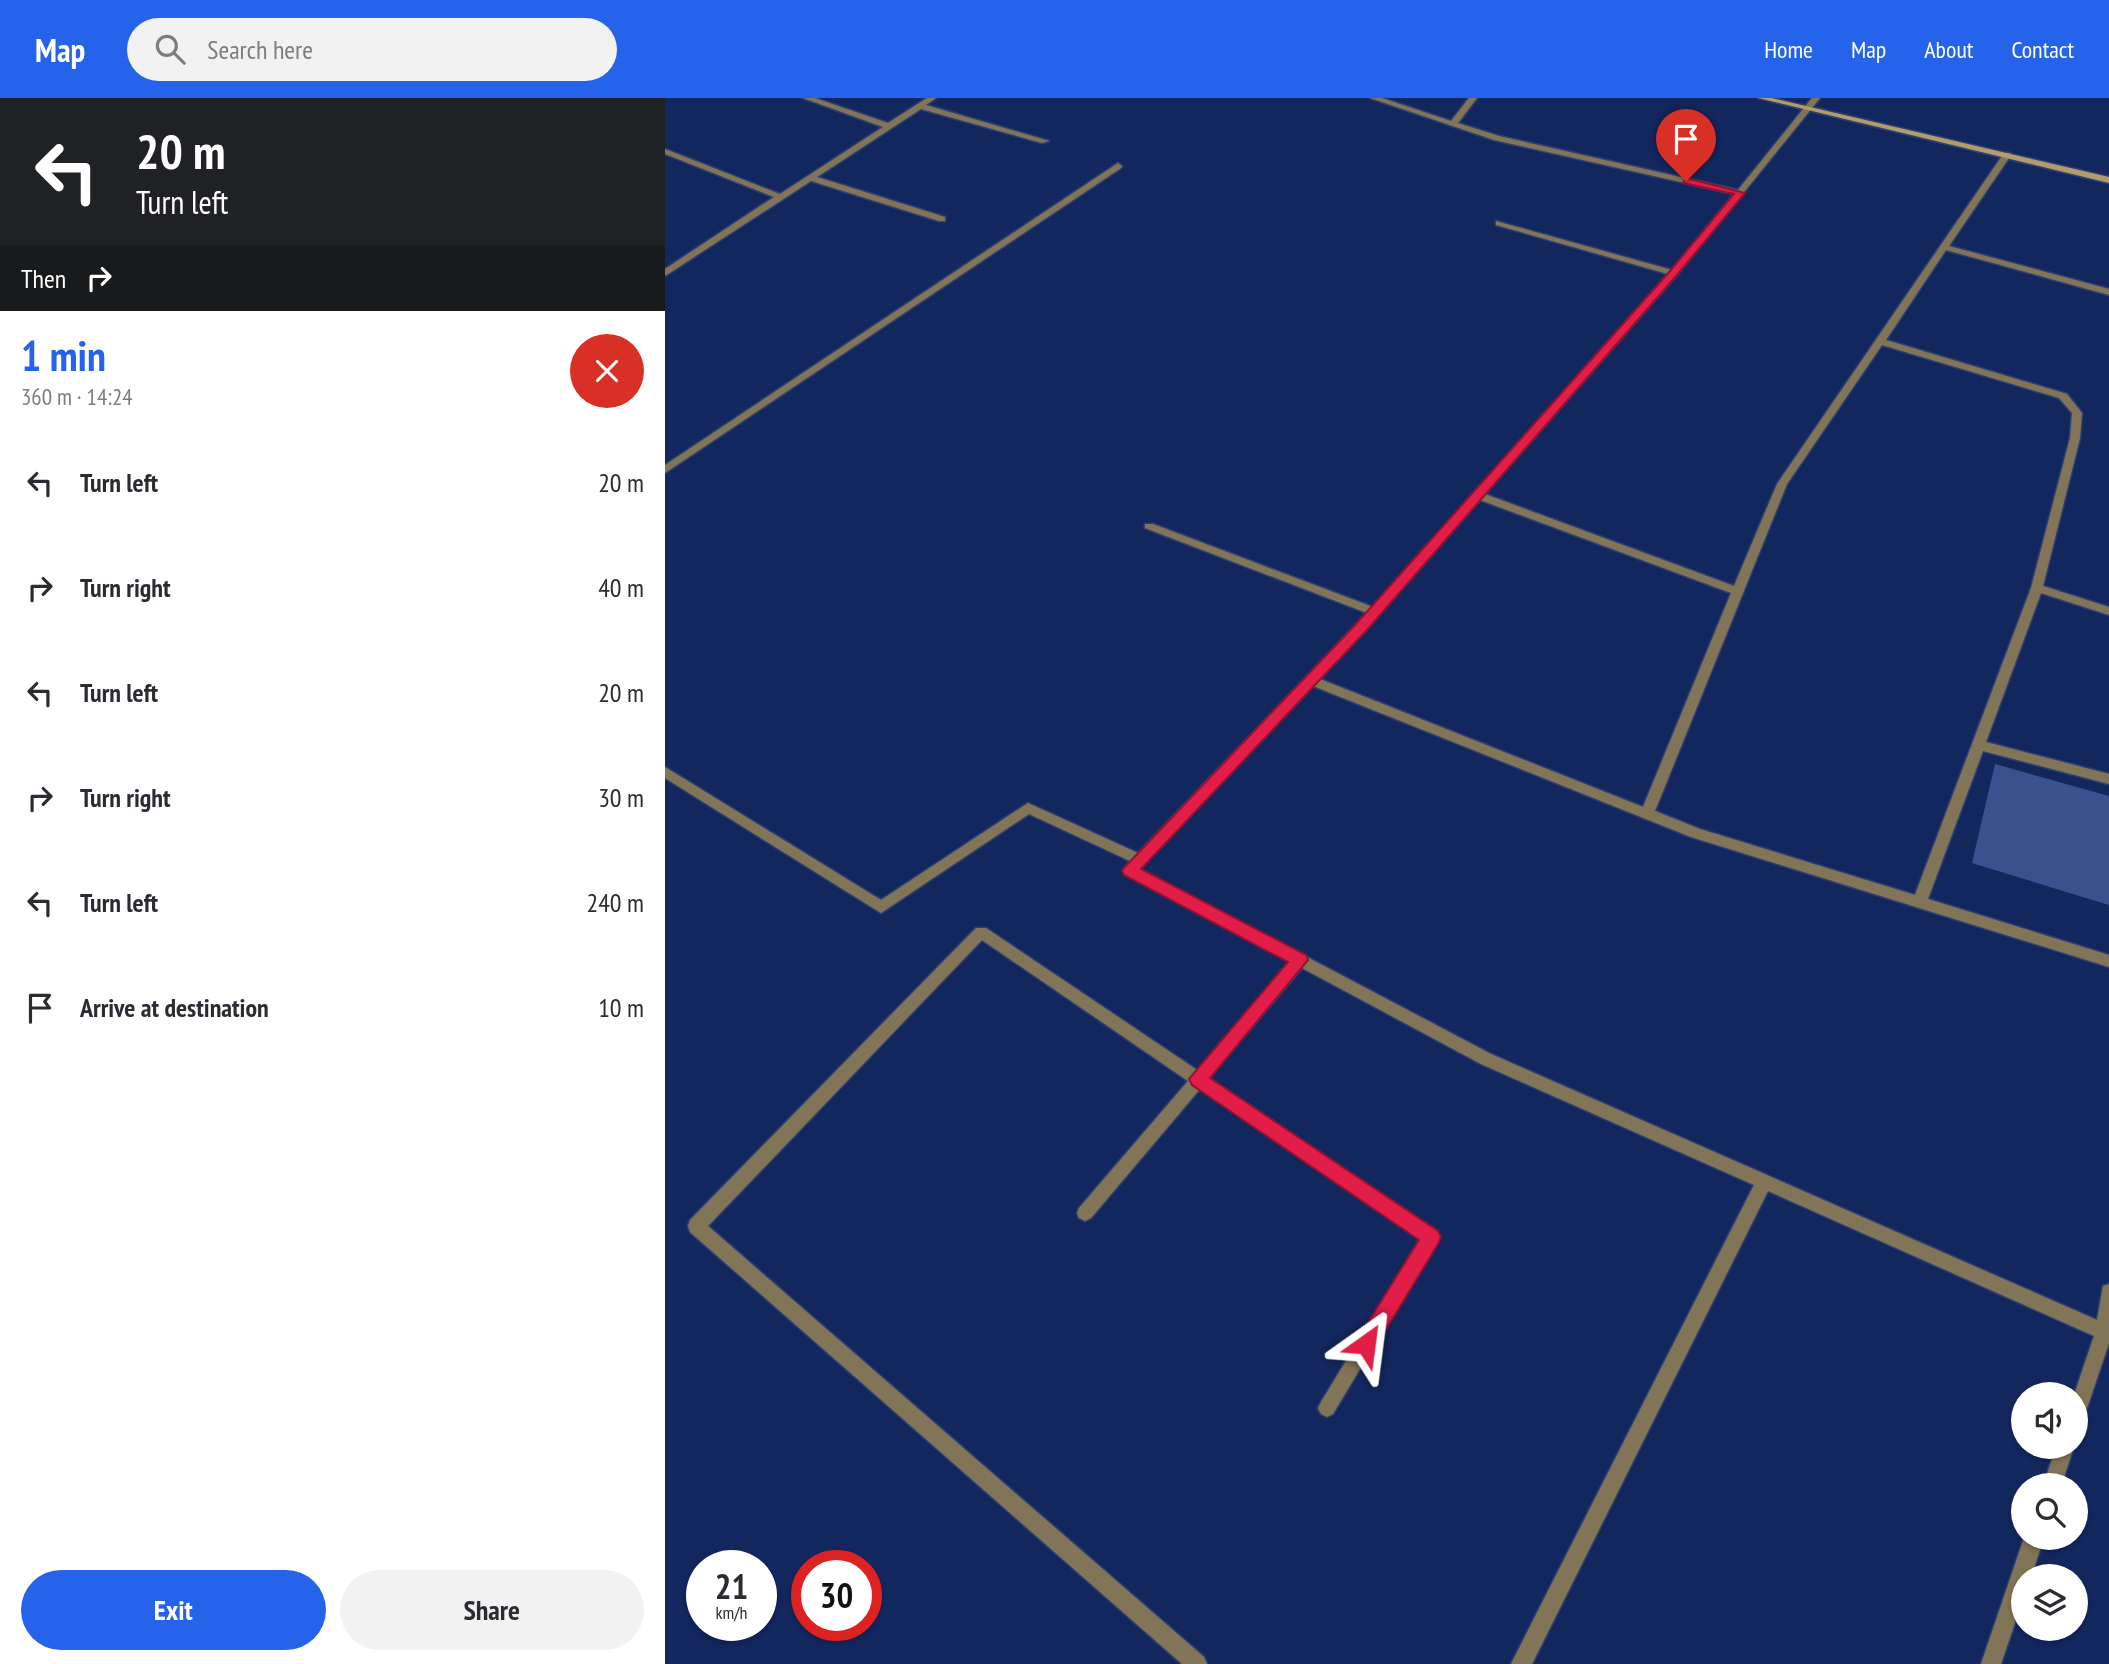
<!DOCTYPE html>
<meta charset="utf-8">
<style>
body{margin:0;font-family:"PT Sans Narrow",sans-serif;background:#f2f2f3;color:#2b2b33;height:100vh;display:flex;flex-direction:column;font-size:26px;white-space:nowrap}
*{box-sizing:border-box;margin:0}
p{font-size:23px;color:#7c7c81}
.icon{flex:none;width:38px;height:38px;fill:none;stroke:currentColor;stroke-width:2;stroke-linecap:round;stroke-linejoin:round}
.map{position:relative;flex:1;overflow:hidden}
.sheet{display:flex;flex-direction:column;background:#fff;width:665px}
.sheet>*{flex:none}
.guide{background:#202124;color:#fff;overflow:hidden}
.controls{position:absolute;left:1346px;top:1284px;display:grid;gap:14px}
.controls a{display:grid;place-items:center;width:77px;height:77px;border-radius:50%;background:#fff;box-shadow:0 2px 5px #0004;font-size:35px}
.speed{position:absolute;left:21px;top:1452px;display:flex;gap:14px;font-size:35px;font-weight:700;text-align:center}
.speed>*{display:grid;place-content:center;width:91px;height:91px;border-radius:50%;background:#fff;box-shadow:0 2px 5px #0004;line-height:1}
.speed small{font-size:18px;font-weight:400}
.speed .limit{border:10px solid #d22;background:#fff;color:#111}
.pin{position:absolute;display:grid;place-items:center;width:60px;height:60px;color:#fff;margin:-72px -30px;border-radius:50% 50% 50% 0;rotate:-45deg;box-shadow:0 0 7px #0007}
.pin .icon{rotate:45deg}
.me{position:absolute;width:77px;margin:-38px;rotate:31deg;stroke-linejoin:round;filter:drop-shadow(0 0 5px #0008)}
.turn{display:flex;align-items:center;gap:24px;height:147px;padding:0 21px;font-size:32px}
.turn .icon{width:91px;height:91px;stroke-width:2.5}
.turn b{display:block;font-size:49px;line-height:60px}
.then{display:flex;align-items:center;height:66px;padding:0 21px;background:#0003;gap:14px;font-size:26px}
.round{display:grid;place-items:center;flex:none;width:74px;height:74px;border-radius:37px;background:#f2f2f3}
.summary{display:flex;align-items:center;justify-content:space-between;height:119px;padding:0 21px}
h1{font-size:42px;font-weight:700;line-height:52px;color:#2563eb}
.primary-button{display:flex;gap:14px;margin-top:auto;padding:14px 21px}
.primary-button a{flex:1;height:80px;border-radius:42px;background:#2563eb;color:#fff;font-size:28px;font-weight:700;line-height:80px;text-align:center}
.primary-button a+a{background:#f2f2f3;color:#2b2b33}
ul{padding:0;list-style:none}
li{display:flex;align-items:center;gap:21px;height:105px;padding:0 21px}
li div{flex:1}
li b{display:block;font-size:26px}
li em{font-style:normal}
header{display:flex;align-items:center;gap:42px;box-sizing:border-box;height:98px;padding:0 35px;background:#2563eb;color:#fff}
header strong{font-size:33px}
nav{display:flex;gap:38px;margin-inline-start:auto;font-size:24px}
.search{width:490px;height:63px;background:#f2f2f3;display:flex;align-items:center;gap:18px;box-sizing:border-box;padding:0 24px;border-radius:38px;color:#7c7c81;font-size:26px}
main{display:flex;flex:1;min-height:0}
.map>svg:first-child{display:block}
.building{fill:#39528e}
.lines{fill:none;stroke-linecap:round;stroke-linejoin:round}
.street-casing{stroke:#2e4072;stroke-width:3}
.secondary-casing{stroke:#2e4072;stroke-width:3}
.street{fill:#827456;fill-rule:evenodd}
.secondary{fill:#b39c6c;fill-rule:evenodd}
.route{fill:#e11d48;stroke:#92132f;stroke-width:2}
</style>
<header>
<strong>Map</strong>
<div class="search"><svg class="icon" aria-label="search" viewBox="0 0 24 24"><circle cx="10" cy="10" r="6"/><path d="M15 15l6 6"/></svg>Search here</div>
<nav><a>Home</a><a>Map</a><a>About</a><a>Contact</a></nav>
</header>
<main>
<section class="sheet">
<div class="guide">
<div class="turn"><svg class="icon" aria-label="left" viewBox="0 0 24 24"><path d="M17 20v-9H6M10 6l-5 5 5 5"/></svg><div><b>20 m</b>Turn left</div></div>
<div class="then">Then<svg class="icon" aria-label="right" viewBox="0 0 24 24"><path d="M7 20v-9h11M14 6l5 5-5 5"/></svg></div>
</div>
<div class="summary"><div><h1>1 min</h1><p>360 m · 14:24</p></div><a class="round" style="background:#d93025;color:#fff"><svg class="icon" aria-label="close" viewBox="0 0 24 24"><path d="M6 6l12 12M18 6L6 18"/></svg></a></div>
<ul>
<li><svg class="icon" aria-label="left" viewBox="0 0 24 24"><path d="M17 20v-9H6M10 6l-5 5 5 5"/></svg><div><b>Turn left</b></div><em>20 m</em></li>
<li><svg class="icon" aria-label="right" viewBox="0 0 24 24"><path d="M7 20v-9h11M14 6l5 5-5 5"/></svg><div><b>Turn right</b></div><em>40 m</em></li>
<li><svg class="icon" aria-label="left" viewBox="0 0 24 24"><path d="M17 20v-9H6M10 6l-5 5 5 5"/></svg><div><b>Turn left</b></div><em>20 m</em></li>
<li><svg class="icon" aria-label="right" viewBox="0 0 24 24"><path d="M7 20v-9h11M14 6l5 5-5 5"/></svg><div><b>Turn right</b></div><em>30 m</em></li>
<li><svg class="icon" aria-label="left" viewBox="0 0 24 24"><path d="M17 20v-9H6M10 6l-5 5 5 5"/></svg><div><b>Turn left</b></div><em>240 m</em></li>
<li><svg class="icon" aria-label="arrive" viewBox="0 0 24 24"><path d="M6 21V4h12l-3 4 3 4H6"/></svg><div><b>Arrive at destination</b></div><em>10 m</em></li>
</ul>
<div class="primary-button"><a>Exit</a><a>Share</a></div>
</section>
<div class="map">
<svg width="1444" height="1566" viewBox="0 0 1444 1566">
<rect width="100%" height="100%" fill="#13275f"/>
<polygon class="building" points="1330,666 1444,698 1444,807 1307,765"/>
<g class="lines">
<g class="street-casing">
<g id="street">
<polygon points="138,0 150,0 223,25 262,0 271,0 261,7 384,43 377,45 256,11 152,79 280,119 280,123 274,123 146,83 0,178 0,171 109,99 0,56 0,51 115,96 218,29"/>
<path d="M 705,0 L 717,0 L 786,23 L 804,0 L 812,0 L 793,25 L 834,38 L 1073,92 L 1147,0 L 1155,0 L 1012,177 L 820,396 L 1069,488 L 1112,386 L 1339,55 L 1345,55 L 1346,57 L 1284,148 L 1444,191 L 1444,197 L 1281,152 L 1221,242 L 1402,296 L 1417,315 L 1415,340 L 1378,488 L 1444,509 L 1444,517 L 1376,495 L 1321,644 L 1444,676 L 1444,686 L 1318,653 L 1263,801 L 1444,857 L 1444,869 L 1026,739 L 648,588 L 475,771 L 826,956 L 1432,1222 L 1438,1188 L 1444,1186 L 1444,1245 L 1419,1319 L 1416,1325 L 1410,1328 L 1410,1297 L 1409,1297 L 1429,1238 L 1103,1093 L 867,1566 L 846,1566 L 1089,1087 L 816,966 L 637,870 L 544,980 L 772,1133 L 774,1139 L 668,1316 L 662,1319 L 656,1316 L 653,1310 L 656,1304 L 755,1141 L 535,991 L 426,1120 L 420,1123 L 414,1120 L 412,1115 L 414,1110 L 523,983 L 317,842 L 43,1128 L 539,1559 L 542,1566 L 517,1566 L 25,1134 L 23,1128 L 25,1122 L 311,830 L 321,830 L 532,972 L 625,864 L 460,776 L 458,772 L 465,763 L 364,716 L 216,815 L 0,680 L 0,669 L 216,802 L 363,705 L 473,755 L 702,515 L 480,430 L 480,426 L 488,426 L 708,509 L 1003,176 L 831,127 L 831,123 L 1007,172 L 1069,96 L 829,42 ZM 1217,247 L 1394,300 L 1407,315 L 1405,340 L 1366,490 L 1250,797 L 1035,731 L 990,713 L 1122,386 ZM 815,402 L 1066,495 L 978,709 L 655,581 L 700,533 Z"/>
<polygon points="453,65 457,68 456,70 0,375 0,367"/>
<polygon points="1391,1349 1409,1349 1396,1388 1378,1388"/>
<polygon points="1359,1440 1379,1440 1366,1479 1358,1479 1358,1501 1336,1566 1316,1566"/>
</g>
</g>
<g class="secondary-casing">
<polygon id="secondary" points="1093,0 1107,0 1444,79 1444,85"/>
</g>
<use href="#street" class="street"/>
<use href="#secondary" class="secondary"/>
</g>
<polygon class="route" points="1021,80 1080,95 1012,177 701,533 476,771 641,857 643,862 545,980 773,1133 776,1139 773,1146 708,1253 701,1256 694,1253 691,1246 694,1239 754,1142 527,987 524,981 623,864 459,777 457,772 691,526 1005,173 1069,96 1018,85"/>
</svg>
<div class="controls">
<a><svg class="icon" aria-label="sound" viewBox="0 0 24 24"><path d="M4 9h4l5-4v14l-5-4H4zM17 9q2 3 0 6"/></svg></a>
<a><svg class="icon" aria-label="search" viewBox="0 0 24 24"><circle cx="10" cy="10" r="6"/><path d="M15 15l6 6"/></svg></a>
<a><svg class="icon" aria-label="layers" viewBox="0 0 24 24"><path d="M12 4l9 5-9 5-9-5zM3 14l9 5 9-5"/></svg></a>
</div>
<div class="speed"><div>21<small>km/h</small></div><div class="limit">30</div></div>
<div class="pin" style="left:1021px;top:83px;background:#d93025"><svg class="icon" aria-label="arrive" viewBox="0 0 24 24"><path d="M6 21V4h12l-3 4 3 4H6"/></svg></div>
<svg class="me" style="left:701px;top:1246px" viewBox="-20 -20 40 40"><path d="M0-17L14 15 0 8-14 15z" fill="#e11d48" stroke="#fff" stroke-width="4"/></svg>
</div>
</main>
